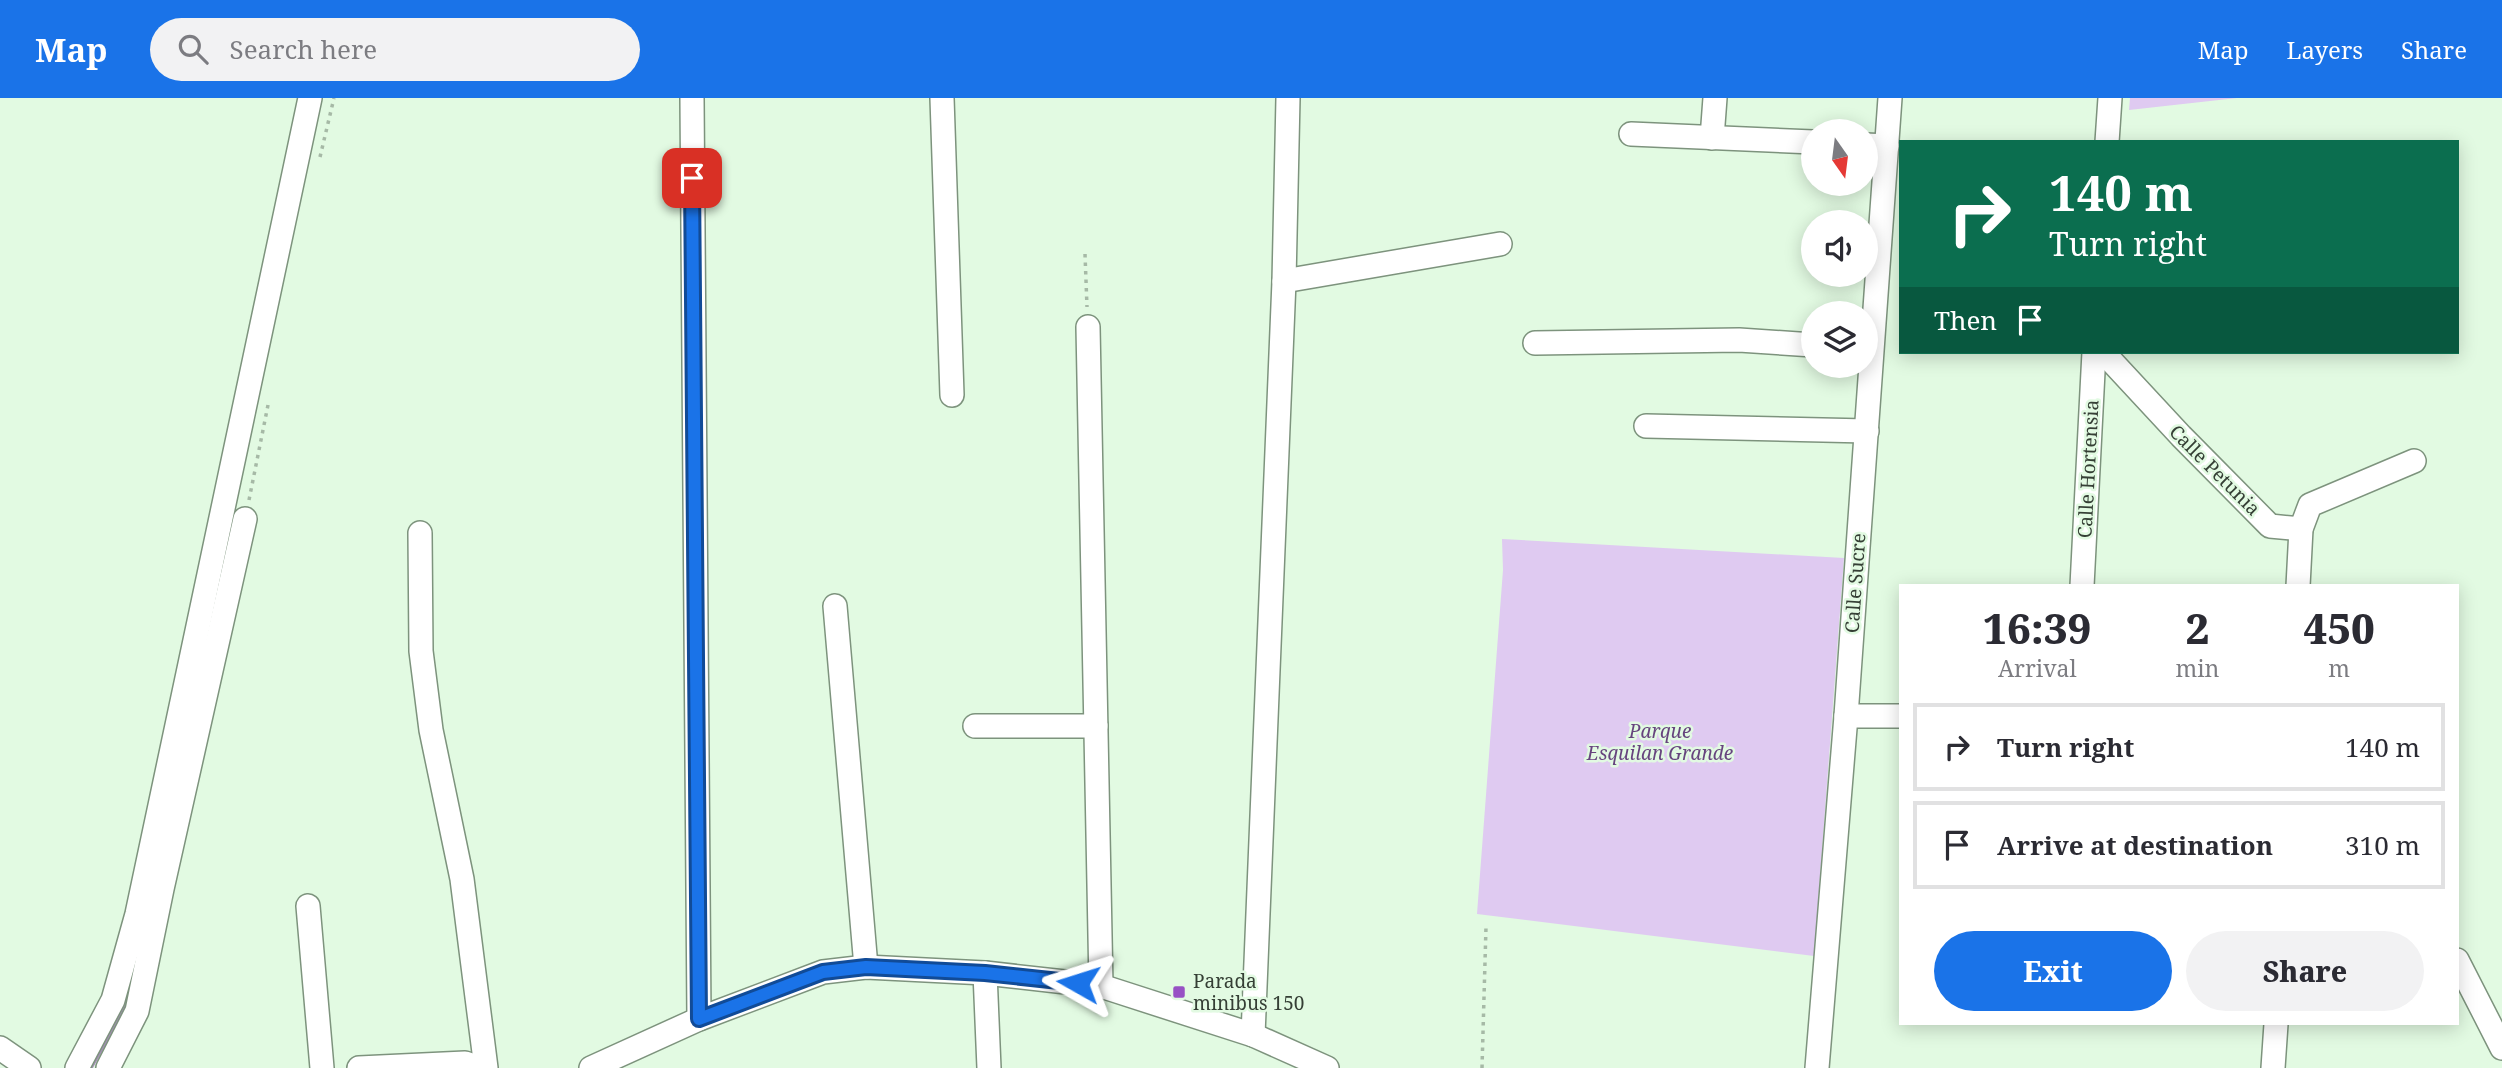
<!DOCTYPE html>
<style>
body{margin:0;font-family:"Noto Serif",serif;background:#f2f2f3;color:#2b2b33;height:100vh;display:flex;flex-direction:column;font-size:26px;white-space:nowrap}
*{box-sizing:border-box;margin:0}
p{font-size:23px;color:#7c7c81}
.icon{flex:none;width:38px;height:38px;fill:none;stroke:currentColor;stroke-width:2;stroke-linecap:round;stroke-linejoin:round}
.map{position:relative;flex:1;overflow:hidden}
.drawer{position:absolute;left:1899px;top:486px;width:560px;height:441px;display:flex;flex-direction:column;background:#fff;border-radius:0px;box-shadow:0 4px 18px #0003}
.drawer>*{flex:none}
.top-card{position:absolute;left:1899px;top:42px;width:560px;height:214px;border-radius:0px;box-shadow:0 4px 18px #0003;background:#0b6e4f;color:#fff;overflow:hidden}
.needle{width:46px;rotate:166deg}
.controls{position:absolute;left:1801px;top:21px;display:grid;gap:14px}
.controls a{display:grid;place-items:center;width:77px;height:77px;border-radius:50%;background:#fff;box-shadow:0 4px 18px #0003;font-size:35px}
.pin{position:absolute;display:grid;place-items:center;width:60px;height:60px;color:#fff;margin:-30px;border-radius:14px;box-shadow:0 4px 10px #0006}
.me{position:absolute;width:77px;margin:-38px;rotate:276deg;stroke-linejoin:round;filter:drop-shadow(0 0 5px #0008)}
.turn{display:flex;align-items:center;gap:24px;height:147px;padding:0 35px;font-size:32px}
.turn .icon{width:91px;height:91px;stroke-width:2.5}
.turn b{display:block;font-size:49px;line-height:60px}
.then{display:flex;align-items:center;height:66px;padding:0 35px;background:#0003;gap:14px;font-size:26px}
.eta{display:flex;justify-content:space-evenly;align-items:center;height:119px;text-align:center}
.eta b{font-size:42px;font-weight:800;line-height:49px}
.primary-button{display:flex;gap:14px;margin-top:auto;padding:14px 35px}
.primary-button a{flex:1;height:80px;border-radius:42px;background:#1a73e8;color:#fff;font-size:28px;font-weight:800;line-height:80px;text-align:center}
.primary-button a+a{background:#f2f2f3;color:#2b2b33}
ul{padding:0;list-style:none}
li{display:flex;align-items:center;gap:21px;height:88px;margin:0 14px 10px;padding:0 21px;border:4px solid #e1e1e2;border-radius:0px}
li div{flex:1}
li b{display:block;font-size:26px}
li em{font-style:normal}
header{display:flex;align-items:center;gap:42px;box-sizing:border-box;height:98px;padding:0 35px;background:#1a73e8;color:#fff}
header strong{font-size:33px}
nav{display:flex;gap:38px;margin-inline-start:auto;font-size:24px}
.search{width:490px;height:63px;background:#f2f2f3;display:flex;align-items:center;gap:18px;box-sizing:border-box;padding:0 24px;border-radius:38px;color:#7c7c81;font-size:26px}
.map>svg:first-child{display:block}
.green{fill:#dfcaf1}
.lines{fill:none;stroke-linecap:round;stroke-linejoin:round}
.stream{stroke:#a68db9;stroke-width:5}
.minor-casing{stroke:#7d937d;stroke-width:26}
.path{stroke:#a6b9a6;stroke-width:3.5;stroke-dasharray:3.5 5;stroke-linecap:butt}
.minor{stroke:#fff;stroke-width:23}
.route-casing{stroke:#114b97;stroke-width:18}
.route{stroke:#1a73e8;stroke-width:12}
.poi-dot{fill:#9751c4;stroke:#e2fae2;stroke-width:2.5}
.labels{text-anchor:middle;stroke-width:5;stroke-linejoin:round;paint-order:stroke}
.street-label{font-size:19px;fill:#353f35;stroke:#e2fae2}
.park-label{font-size:19px;font-style:italic;fill:#66447e;stroke:#e2fae2}
.poi-label{font-size:19px;fill:#353f35;stroke:#e2fae2;text-anchor:start}
</style>
<header>
<strong>Map</strong>
<div class="search"><svg class="icon" aria-label="search" viewBox="0 0 24 24"><circle cx="10" cy="10" r="6"/><path d="M15 15l6 6"/></svg>Search here</div>
<nav><a>Map</a><a>Layers</a><a>Share</a></nav>
</header>
<div class="map">
<svg width="2502" height="970" viewBox="0 0 2502 970">
<rect width="100%" height="100%" fill="#e2fae2"/>
<g class="green">
<polygon points="2130,0 2237,0 2129,12"/>
<polygon points="1502,441 1844,460 1814,858 1477,816 1503,472"/>
</g>
<g class="lines">
<polyline class="stream" points="90,970 125,908 135,865"/>
<g class="minor-casing">
<g id="minor">
<polyline points="692,0 699,921"/>
<polyline points="942,0 952,297"/>
<polyline points="1631,36 1813,44"/>
<polyline points="1712,40 1715,0"/>
<polyline points="2107,44 2110,0"/>
<polyline points="1866,47 1887,48"/>
<polyline points="1284,183 1500,146"/>
<polyline points="1088,229 1101,888"/>
<polyline points="1535,245 1739,242 1813,247"/>
<polyline points="2103,254 2181,338 2270,428 2301,431"/>
<polyline points="1646,328 1867,333"/>
<polyline points="420,435 421,553 431,632 462,781 486,970"/>
<polyline points="2082,488 2094,254"/>
<polyline points="2298,488 2301,431 2310,407 2414,363"/>
<polyline points="835,508 866,869"/>
<polyline points="1846,618 1900,618"/>
<polyline points="975,628 1096,628"/>
<polyline points="308,808 322,970"/>
<polyline points="2457,862 2502,950"/>
<polyline points="985,875 989,970"/>
<polyline points="1253,937 1284,183 1288,0"/>
<polyline points="0,950 29,970"/>
<polyline points="77,970 113,902 137,816 310,0"/>
<polyline points="108,970 137,913 162,791 245,421"/>
<polyline points="359,970 465,965 480,970"/>
<polyline points="591,970 699,921 823,874 866,869 985,875 1101,888 1253,937 1327,970"/>
<polyline points="1817,970 1846,618 1890,0"/>
<polyline points="2273,970 2276,926"/>
</g>
</g>
<g class="path">
<polyline points="320,59 334,0"/>
<polyline points="1085,156 1087,209"/>
<polyline points="249,402 268,307"/>
<polyline points="1482,970 1486,829"/>
</g>
<use href="#minor" class="minor"/>
</g>
<g class="lines">
<g class="route-casing">
<polyline id="route" points="692,80 699,921 823,874 866,869 985,875 1078,885"/>
</g>
<use href="#route" class="route"/>
</g>
<rect class="poi-dot" x="1172" y="887" width="14" height="14" rx="3.5"/>
<g class="labels">
<g class="street-label">
<text transform="translate(2088 371) rotate(-87)" y="7">Calle Hortensia</text>
<text transform="translate(2215 372) rotate(45)" y="7">Calle Petunia</text>
<text transform="translate(1855 485) rotate(-86)" y="7">Calle Sucre</text>
</g>
<g class="park-label">
<text x="1660" y="640">Parque<tspan x="1660" dy="22">Esquilan Grande</tspan></text>
</g>
<g class="poi-label">
<text x="1193" y="890">Parada<tspan x="1193" dy="22">minibus 150</tspan></text>
</g>
</g>
</svg>
<div class="controls">
<a><svg class="needle" viewBox="-14 -14 28 28"><path d="M0-13l5 13h-10z" fill="#e53935"/><path d="M0 13l5-13h-10z" fill="#7c7c81"/></svg></a>
<a><svg class="icon" aria-label="sound" viewBox="0 0 24 24"><path d="M4 9h4l5-4v14l-5-4H4zM17 9q2 3 0 6"/></svg></a>
<a><svg class="icon" aria-label="layers" viewBox="0 0 24 24"><path d="M12 4l9 5-9 5-9-5zM3 14l9 5 9-5"/></svg></a>
</div>
<div class="pin" style="left:692px;top:80px;background:#d93025"><svg class="icon" aria-label="arrive" viewBox="0 0 24 24"><path d="M6 21V4h12l-3 4 3 4H6"/></svg></div>
<svg class="me" style="left:1078px;top:885px" viewBox="-20 -20 40 40"><path d="M0-17L14 15 0 8-14 15z" fill="#1a73e8" stroke="#fff" stroke-width="4"/></svg>
<div class="top-card">
<div class="turn"><svg class="icon" aria-label="right" viewBox="0 0 24 24"><path d="M7 20v-9h11M14 6l5 5-5 5"/></svg><div><b>140 m</b>Turn right</div></div>
<div class="then">Then<svg class="icon" aria-label="arrive" viewBox="0 0 24 24"><path d="M6 21V4h12l-3 4 3 4H6"/></svg></div>
</div>
<section class="drawer">
<div class="eta">
<div><b>16:39</b><p>Arrival</p></div>
<div><b>2</b><p>min</p></div>
<div><b>450</b><p>m</p></div>
</div>
<ul>
<li><svg class="icon" aria-label="right" viewBox="0 0 24 24"><path d="M7 20v-9h11M14 6l5 5-5 5"/></svg><div><b>Turn right</b></div><em>140 m</em></li>
<li><svg class="icon" aria-label="arrive" viewBox="0 0 24 24"><path d="M6 21V4h12l-3 4 3 4H6"/></svg><div><b>Arrive at destination</b></div><em>310 m</em></li>
</ul>
<div class="primary-button"><a>Exit</a><a>Share</a></div>
</section>
</div>
